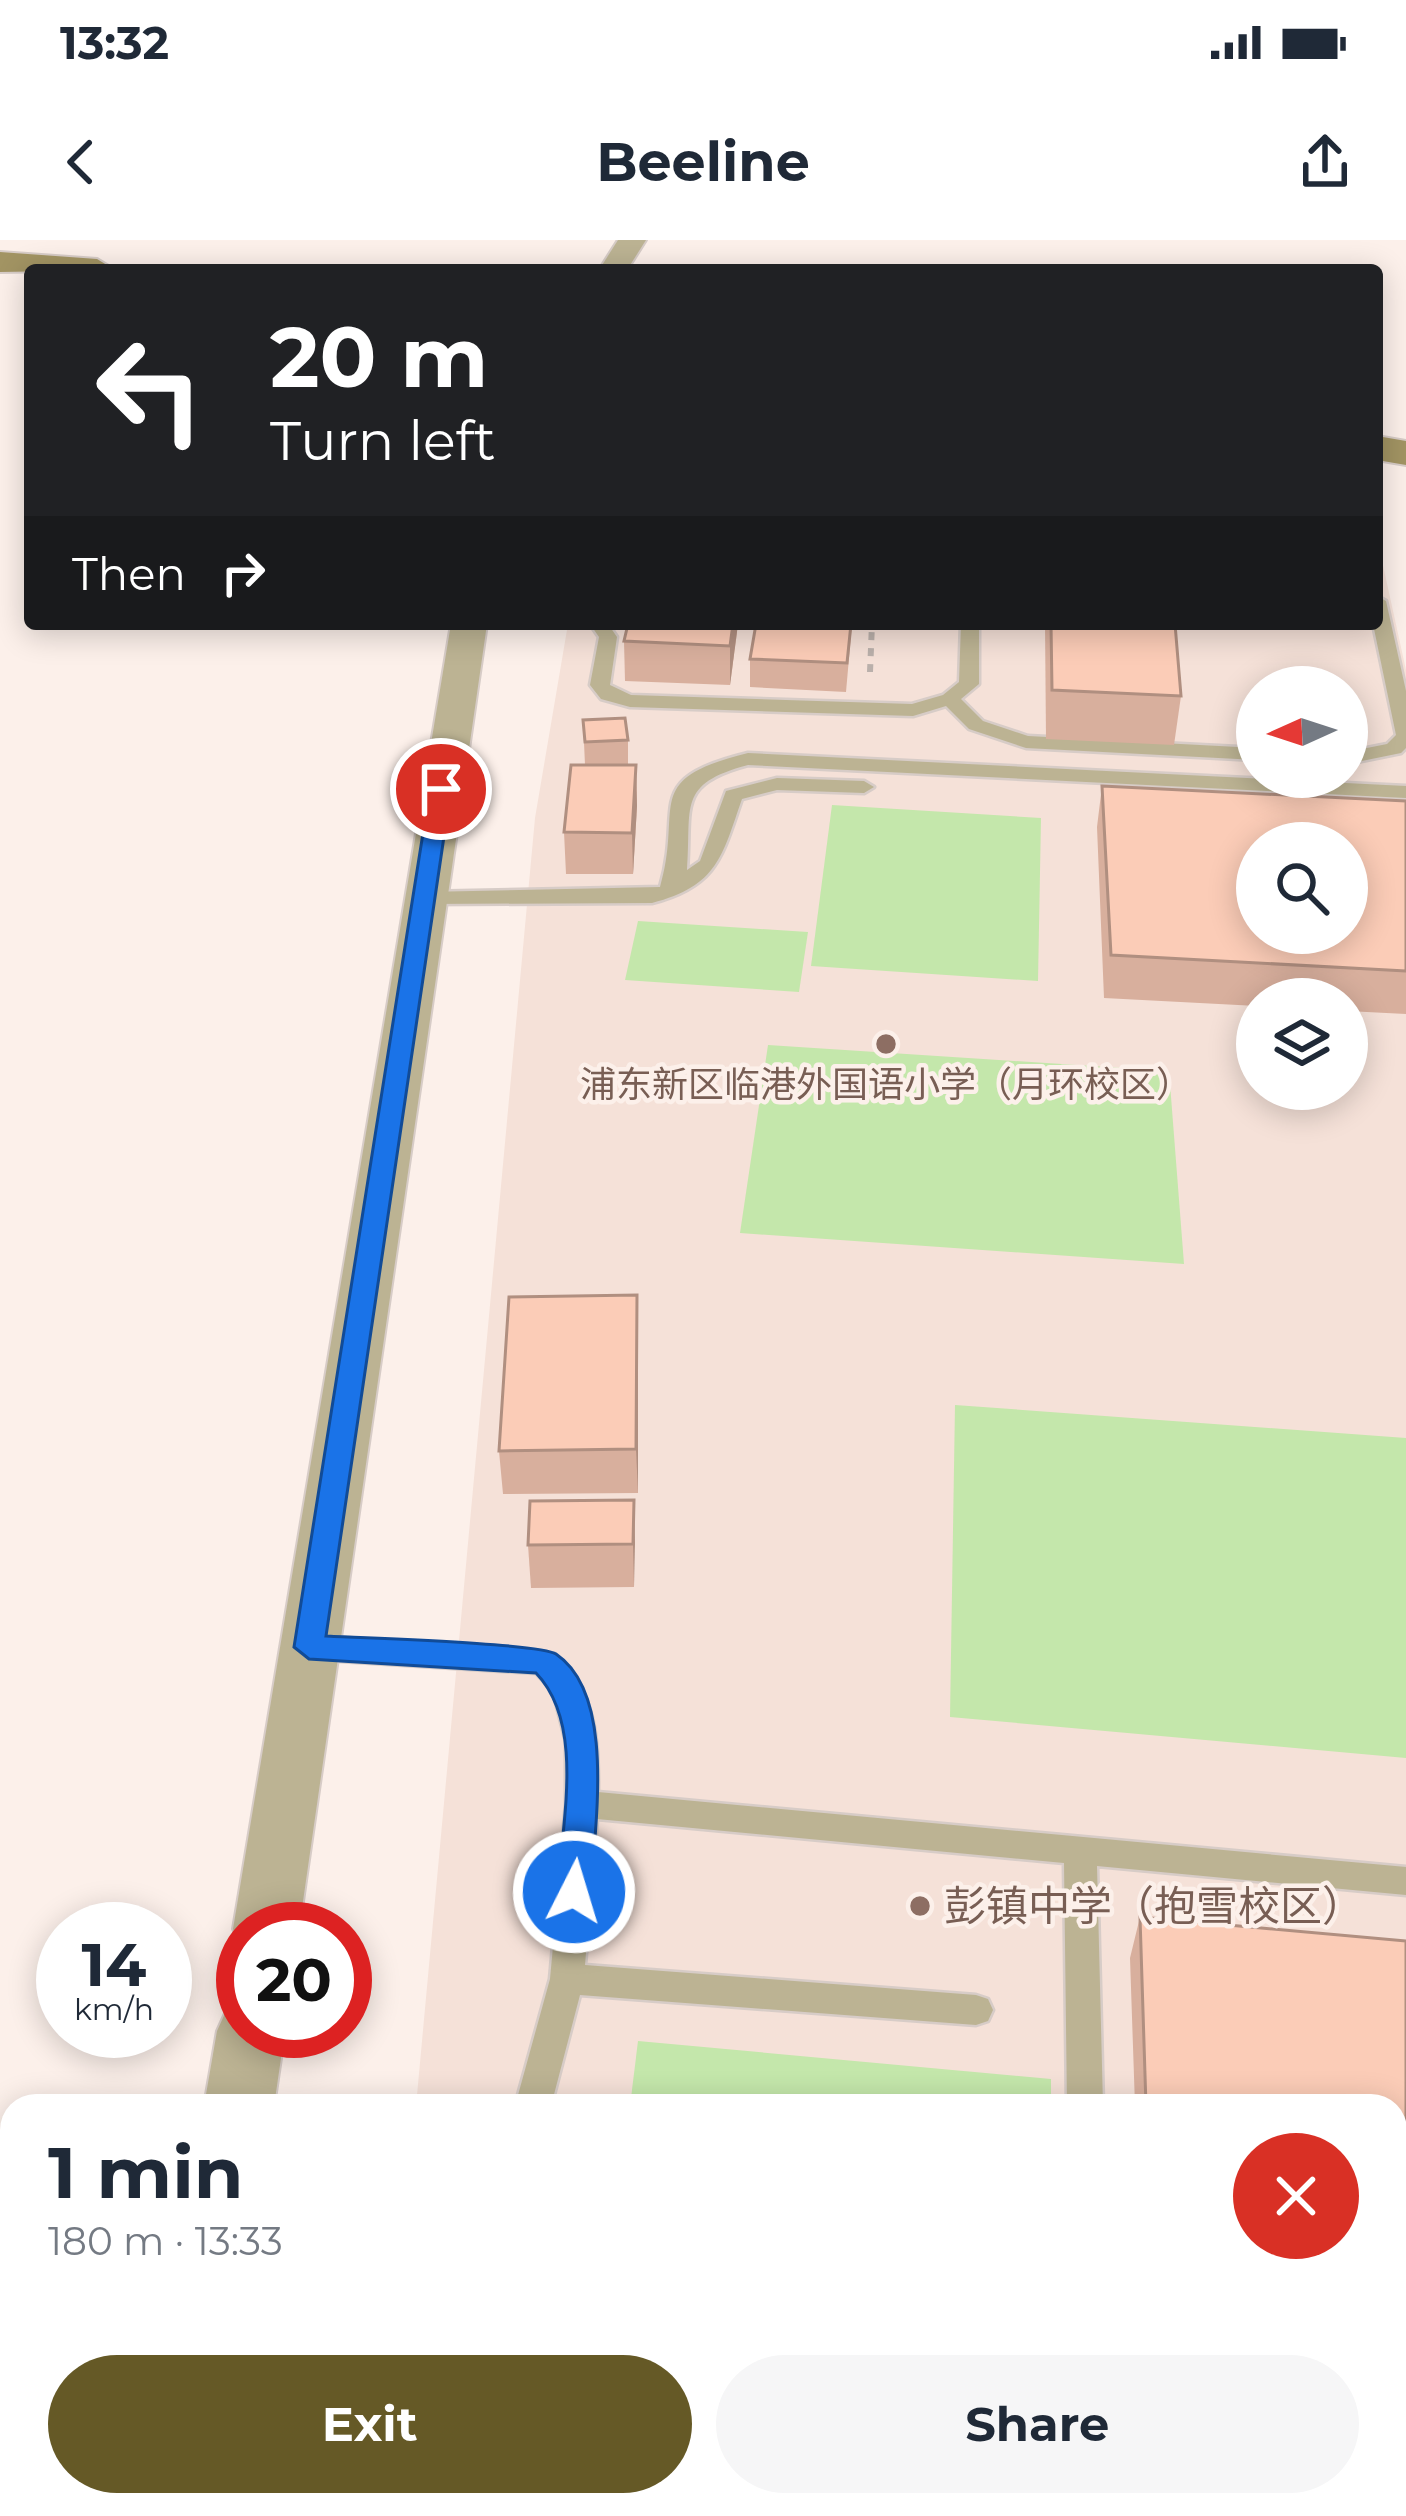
<!DOCTYPE html>
<meta charset="utf-8">
<style>
body{margin:0;font-family:Montserrat,"Noto Sans SC",sans-serif;background:#f6f6f7;color:#1f2937;height:100vh;display:flex;flex-direction:column;font-size:45px;white-space:nowrap}
*{box-sizing:border-box;margin:0}
p{font-size:39px;color:#747a83}
.icon{flex:none;width:66px;height:66px;fill:none;stroke:currentColor;stroke-width:2;stroke-linecap:round;stroke-linejoin:round}
.map{position:relative;flex:1;overflow:hidden}
.details{position:absolute;left:0px;top:1854px;width:1407px;height:423px;display:flex;flex-direction:column;background:#fff;border-radius:36px 36px 0 0;box-shadow:0 6px 30px #0003}
.details>*{flex:none}
.hud{position:absolute;left:24px;top:24px;width:1359px;height:366px;border-radius:12px;box-shadow:0 6px 30px #0003;background:#202124;color:#fff;overflow:hidden}
.needle{width:78px;rotate:267deg}
.fabs{position:absolute;left:1236px;top:426px;display:grid;gap:24px}
.fabs a{display:grid;place-items:center;width:132px;height:132px;border-radius:50%;background:#fff;box-shadow:0 6px 30px #0003;font-size:60px}
.speed{position:absolute;left:36px;top:1662px;display:flex;gap:24px;font-size:60px;font-weight:700;text-align:center}
.speed>*{display:grid;place-content:center;width:156px;height:156px;border-radius:50%;background:#fff;box-shadow:0 6px 30px #0003;line-height:1}
.speed small{font-size:30px;font-weight:400}
.speed .limit{border:18px solid #d22;background:#fff;color:#111}
.pin{position:absolute;display:grid;place-items:center;width:102px;height:102px;color:#fff;margin:-51px;border:6px solid #fff;border-radius:50%;box-shadow:0 3px 12px #0007}
.me{position:absolute;width:132px;margin:-66px;rotate:5deg;stroke-linejoin:round;filter:drop-shadow(0 0 9px #0008)}
.turn{display:flex;align-items:center;gap:42px;height:252px;padding:0 48px;font-size:54px}
.turn .icon{width:156px;height:156px;stroke-width:2.5}
.turn b{display:block;font-size:84px;line-height:102px}
.then{display:flex;align-items:center;height:114px;padding:0 48px;background:#0003;gap:24px;font-size:45px}
.round{display:grid;place-items:center;flex:none;width:126px;height:126px;border-radius:63px;background:#f6f6f7}
.summary{display:flex;align-items:center;justify-content:space-between;height:204px;padding:0 48px}
h1{font-size:72px;font-weight:700;line-height:90px}
.cta{display:flex;gap:24px;margin-top:auto;padding:24px 48px}
.cta a{flex:1;height:138px;border-radius:72px;background:#655926;color:#fff;font-size:48px;font-weight:700;line-height:138px;text-align:center}
.cta a+a{background:#f6f6f7;color:#1f2937}
.status{display:flex;justify-content:space-between;align-items:center;height:84px;padding:0 60px;background:#fff;direction:ltr}
.status svg{height:33px;fill:currentColor}
header{display:flex;justify-content:space-between;align-items:center;height:156px;padding:0 48px;background:#fff;font-size:54px;font-weight:700}
.map>svg:first-child{display:block}
.built{fill:#f5e1d8;fill-rule:evenodd}
.green{fill:#c4e7ab}
.lines{fill:none;stroke-linecap:round;stroke-linejoin:round}
.lane-casing{stroke:#d7ccc7;stroke-width:5}
.street-casing{stroke:#d7ccc7;stroke-width:4}
.secondary-casing{stroke:#d7ccc7;stroke-width:4}
.path{stroke:#bab0ab;stroke-width:6;stroke-dasharray:8 8;stroke-linecap:butt}
.lane{fill:#bcb393;fill-rule:evenodd}
.street{fill:#bcb393;fill-rule:evenodd}
.secondary{fill:#a29463;fill-rule:evenodd}
.wall{fill:#d8af9d}
.shaded-wall{fill:#b08f80}
.building{fill:#fbccb7;stroke:#b08f80;stroke-width:3;fill-rule:evenodd}
.route{fill:#1a73e8;stroke:#114b97;stroke-width:3}
.education-dot{fill:#8d6e63;stroke:#fcf0ea;stroke-width:4.5}
.labels{text-anchor:middle;stroke-width:9;stroke-linejoin:round;paint-order:stroke}
.education-label{font-size:36px;fill:#785e54;stroke:#fcf0ea}
.near-education-label{font-size:42px;fill:#785e54;stroke:#fcf0ea;text-anchor:start}
</style>
<div class="status"><b>13:32</b><svg viewBox="0 0 49 12"><path d="M0 12V9h3v3zM5 12V6h3v6zM10 12V3h3v9zM15 12V0h3v12zM26 1h20v11H26zM47 4h2v5h-2z"/></svg></div>
<header><svg class="icon" aria-label="back" viewBox="0 0 24 24"><path d="M15 5l-7 7 7 7"/></svg>Beeline<svg class="icon" aria-label="share" viewBox="0 0 24 24"><path d="M12 15V3M7 8l5-5 5 5M5 13v7h14v-7"/></svg></header>
<div class="map">
<svg width="1406" height="2276" viewBox="0 0 1406 2276">
<rect width="100%" height="100%" fill="#fcf0ea"/>
<path class="built" d="M 1377,298 L 1406,430 L 1406,2276 L 379,2276 L 380,2265 L 1395,2265 L 1395,1866 L 416,1866 L 535,578 L 568,384 L 1377,384 ZM 1257,447 L 1347,447 L 1347,537 L 1257,537 ZM 1257,603 L 1347,603 L 1347,693 L 1257,693 ZM 1257,759 L 1347,759 L 1347,849 L 1257,849 Z"/>
<g class="green">
<polygon points="832,565 1041,578 1038,741 811,726"/>
<polygon points="638,681 808,692 799,752 625,740"/>
<polygon points="768,805 1169,831 1184,1024 740,993"/>
<polygon points="955,1165 1406,1198 1406,1518 950,1477"/>
<polygon points="638,1801 1051,1839 1051,1866 630,1866"/>
<polygon points="579,2265 1052,2265 1052,2276 577,2276"/>
</g>
<g class="lines">
<g class="lane-casing">
<g id="lane">
<polygon points="1377,356 1386,361 1406,451 1406,508 1401,513 1347,524 1347,512 1387,504 1396,495 1373,384 1377,384"/>
<polygon points="590,384 608,384 617,397 610,445 631,455 912,464 943,455 959,442 961,384 979,384 979,444 961,459 983,481 1028,496 1257,508 1257,520 1026,508 969,489 946,466 913,476 630,467 601,459 590,445 599,397"/>
<path d="M 748,513 L 1406,546 L 1406,558 L 748,525 C 676,544 692,567 687,630 L 700,621 L 726,551 L 777,538 L 864,541 L 874,547 L 864,553 L 777,550 L 742,559 C 722,616 718,646 652,663 L 424,664 L 413,658 L 424,652 L 660,647 C 684,565 639,540 748,513 Z"/>
<path d="M 309,1395 L 555,1414 C 596,1454 598,1497 598,1552 L 1406,1627 L 1406,1655 L 1097,1626 L 1103,1866 L 1067,1866 L 1064,1623 L 597,1579 L 585,1725 L 976,1755 L 988,1759 L 993,1770 L 988,1781 L 976,1785 L 580,1755 L 551,1866 L 515,1866 L 550,1739 L 566,1564 L 566,1502 L 553,1451 L 536,1433 L 309,1419 L 298,1415 L 294,1407 L 298,1399 Z"/>
<polygon points="488,2265 528,2265 527,2276 487,2276"/>
<rect x="1072" y="2265" width="40" height="11"/>
</g>
</g>
<g class="street-casing">
<g id="street">
<polygon points="618,0 646,0 627,30 599,30"/>
<polygon points="451,384 487,384 299,1689 243,1689 243,1710 233,1689"/>
<polygon points="243,1763 243,1791 285,1791 274,1866 204,1866 217,1791 227,1769"/>
<polygon points="139,2265 219,2265 217,2276 137,2276"/>
</g>
</g>
<g class="secondary-casing">
<g id="secondary">
<polygon points="0,12 97,19 115,30 0,32"/>
<polygon points="1377,196 1406,201 1406,225 1377,220"/>
</g>
</g>
<polyline class="path" points="870,432 872,384"/>
<use href="#lane" class="lane"/>
<use href="#street" class="street"/>
<use href="#secondary" class="secondary"/>
</g>
<g class="wall">
<polygon points="628,384 738,384 730,445 625,441 624,401"/>
<polygon points="852,384 846,452 750,447 750,419"/>
<polygon points="1045,384 1175,384 1181,456 1174,505 1046,499"/>
<polygon points="583,480 628,500 628,525 636,525 637,566 633,634 566,634 564,592 585,525"/>
<polygon points="1102,546 1406,561 1406,774 1347,771 1347,759 1257,759 1257,766 1104,758 1097,587"/>
<polygon points="638,1099 638,1253 503,1254 499,1211"/>
<polygon points="634,1260 634,1347 531,1348 528,1305"/>
<polygon points="1140,1677 1406,1701 1406,2276 1146,2276 1146,2265 1395,2265 1395,1866 1135,1866 1130,1718"/>
</g>
<g class="shaded-wall">
<polygon points="733,384 738,384 730,445 730,406"/>
<polygon points="636,525 637,566 633,634 632,593"/>
<polygon points="637,1055 638,1099 638,1253 636,1209"/>
<polygon points="634,1260 635,1303 634,1347 633,1304"/>
</g>
<g class="building">
<polygon points="628,384 733,384 730,406 624,401"/>
<polygon points="756,384 851,384 847,423 750,419"/>
<polygon points="1051,384 1175,384 1181,456 1052,450"/>
<polygon points="625,478 628,500 585,502 583,480"/>
<polygon points="571,525 636,525 632,593 564,592"/>
<path d="M 1102,546 L 1406,561 L 1406,731 L 1111,715 ZM 1257,603 L 1347,603 L 1347,693 L 1257,693 Z"/>
<polygon points="637,1055 636,1209 499,1211 509,1057"/>
<polygon points="634,1260 633,1304 528,1305 530,1261"/>
<polygon points="1140,1677 1406,1701 1406,2276 1311,2276 1211,2265 1395,2265 1395,1866 1146,1866"/>
</g>
<path class="route" d="M 441,543 L 451,549 L 326,1396 C 359,1398 539,1403 556,1414 C 617,1455 594,1588 591,1652 L 586,1662 L 562,1662 L 558,1652 C 561,1585 586,1485 536,1433 L 309,1419 L 294,1407 L 430,549 Z"/>
<g class="education-dot">
<circle cx="886" cy="804" r="12"/>
<circle cx="920" cy="1666" r="12"/>
</g>
<g class="labels">
<g class="education-label">
<text x="886" y="857">浦东新区临港外国语小学（月环校区）</text>
</g>
<g class="near-education-label">
<text x="944" y="1681">彭镇中学（抱雪校区）</text>
</g>
</g>
</svg>
<div class="fabs">
<a><svg class="needle" viewBox="-14 -14 28 28"><path d="M0-13l5 13h-10z" fill="#e53935"/><path d="M0 13l5-13h-10z" fill="#747a83"/></svg></a>
<a><svg class="icon" aria-label="search" viewBox="0 0 24 24"><circle cx="10" cy="10" r="6"/><path d="M15 15l6 6"/></svg></a>
<a><svg class="icon" aria-label="layers" viewBox="0 0 24 24"><path d="M12 4l9 5-9 5-9-5zM3 14l9 5 9-5"/></svg></a>
</div>
<div class="speed"><div>14<small>km/h</small></div><div class="limit">20</div></div>
<div class="pin" style="left:441px;top:549px;background:#d93025"><svg class="icon" aria-label="arrive" viewBox="0 0 24 24"><path d="M6 21V4h12l-3 4 3 4H6"/></svg></div>
<svg class="me" style="left:574px;top:1652px" viewBox="-20 -20 40 40"><circle r="17" fill="#1a73e8" stroke="#fff" stroke-width="3"/><path d="M0-11L8 9 0 5-8 9z" fill="#fff"/></svg>
<div class="hud">
<div class="turn"><svg class="icon" aria-label="left" viewBox="0 0 24 24"><path d="M17 20v-9H6M10 6l-5 5 5 5"/></svg><div><b>20 m</b>Turn left</div></div>
<div class="then">Then<svg class="icon" aria-label="right" viewBox="0 0 24 24"><path d="M7 20v-9h11M14 6l5 5-5 5"/></svg></div>
</div>
<section class="details">
<div class="summary"><div><h1>1 min</h1><p>180 m · 13:33</p></div><a class="round" style="background:#d93025;color:#fff"><svg class="icon" aria-label="close" viewBox="0 0 24 24"><path d="M6 6l12 12M18 6L6 18"/></svg></a></div>
<div class="cta"><a>Exit</a><a>Share</a></div>
</section>
</div>
